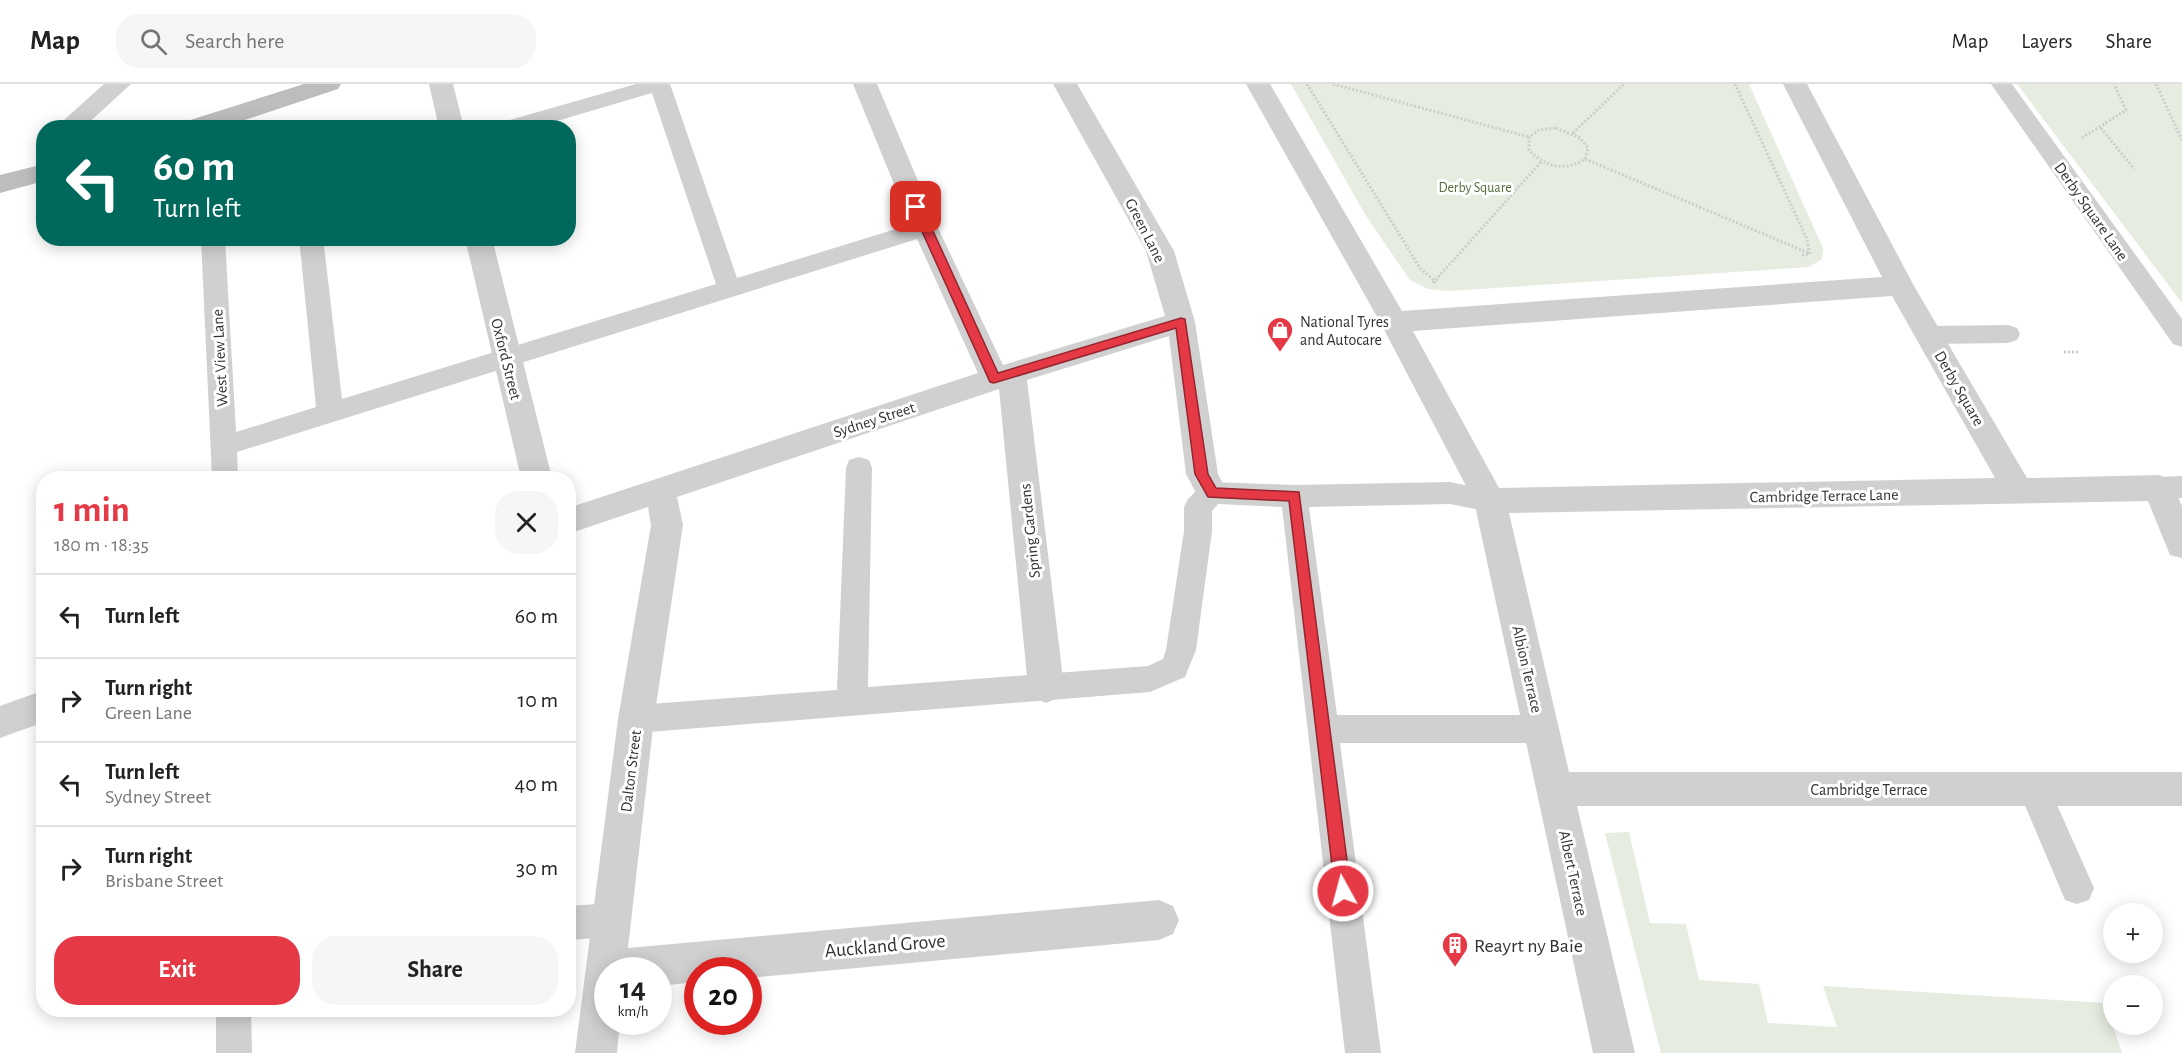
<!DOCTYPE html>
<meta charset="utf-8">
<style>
body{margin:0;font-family:"Alegreya Sans",sans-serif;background:#f6f6f6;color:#222;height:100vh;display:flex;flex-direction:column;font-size:22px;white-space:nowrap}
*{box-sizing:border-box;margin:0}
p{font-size:20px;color:#767676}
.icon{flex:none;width:33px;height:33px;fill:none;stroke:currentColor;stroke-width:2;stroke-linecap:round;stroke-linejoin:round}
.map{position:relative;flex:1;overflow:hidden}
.details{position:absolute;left:36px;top:387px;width:540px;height:546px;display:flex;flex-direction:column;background:#fff;border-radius:24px;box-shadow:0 3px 15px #0003}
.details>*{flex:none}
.banner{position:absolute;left:36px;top:36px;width:540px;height:126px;border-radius:24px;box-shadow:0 3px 15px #0003;background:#00695c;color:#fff;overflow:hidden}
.fabs{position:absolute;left:2103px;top:819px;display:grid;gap:12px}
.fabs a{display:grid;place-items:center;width:60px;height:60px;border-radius:50%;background:#fff;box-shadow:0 3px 15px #0003;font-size:30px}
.speed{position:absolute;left:594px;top:873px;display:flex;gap:12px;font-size:30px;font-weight:700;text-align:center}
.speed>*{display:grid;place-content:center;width:78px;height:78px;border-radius:50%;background:#fff;box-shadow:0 3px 15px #0003;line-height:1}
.speed small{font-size:15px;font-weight:400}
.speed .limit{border:9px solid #d22;background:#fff;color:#111}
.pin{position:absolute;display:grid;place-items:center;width:51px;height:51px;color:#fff;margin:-26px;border-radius:12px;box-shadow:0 3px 9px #0006}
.me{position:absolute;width:66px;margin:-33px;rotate:353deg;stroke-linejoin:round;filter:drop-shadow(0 0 4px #0008)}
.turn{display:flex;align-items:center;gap:21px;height:126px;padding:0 18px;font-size:27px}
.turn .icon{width:78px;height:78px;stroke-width:2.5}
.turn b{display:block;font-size:42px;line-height:51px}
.round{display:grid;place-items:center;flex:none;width:63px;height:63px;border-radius:24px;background:#f6f6f6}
.head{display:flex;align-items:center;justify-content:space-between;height:102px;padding:0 18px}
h1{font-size:36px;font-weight:700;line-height:45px;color:#e63946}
.button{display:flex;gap:12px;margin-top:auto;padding:12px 18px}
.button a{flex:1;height:69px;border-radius:24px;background:#e63946;color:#fff;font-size:24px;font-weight:700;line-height:69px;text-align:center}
.button a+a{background:#f6f6f6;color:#222}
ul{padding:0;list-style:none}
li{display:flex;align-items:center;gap:18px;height:84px;padding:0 18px;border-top:2px solid #e0e0e0}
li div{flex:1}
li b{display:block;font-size:22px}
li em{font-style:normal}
header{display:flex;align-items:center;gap:36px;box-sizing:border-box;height:84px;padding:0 30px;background:#fff;border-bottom:2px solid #e0e0e0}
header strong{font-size:28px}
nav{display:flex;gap:33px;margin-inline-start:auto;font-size:21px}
.search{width:420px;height:54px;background:#f6f6f6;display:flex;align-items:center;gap:15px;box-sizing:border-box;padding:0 21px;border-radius:24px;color:#767676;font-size:22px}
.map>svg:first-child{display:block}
.green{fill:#e6ecdf}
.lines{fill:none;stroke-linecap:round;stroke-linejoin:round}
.path{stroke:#cdcdcd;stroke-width:3;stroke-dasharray:2 2;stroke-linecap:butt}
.service{fill:#d0d0d0;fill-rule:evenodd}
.minor{fill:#d0d0d0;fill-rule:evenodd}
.secondary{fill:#bdbdbd;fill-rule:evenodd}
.route{fill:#e63946;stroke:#96252e;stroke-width:1.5}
.labels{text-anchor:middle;stroke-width:6;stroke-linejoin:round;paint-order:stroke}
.far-park-label{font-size:14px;fill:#56703f;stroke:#fff}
.street-label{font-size:16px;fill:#333;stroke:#fff}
.poi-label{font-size:16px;fill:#333;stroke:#fff;text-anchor:start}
.near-street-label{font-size:20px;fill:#333;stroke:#fff}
.near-poi-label{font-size:20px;fill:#333;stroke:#fff;text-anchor:start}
</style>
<header>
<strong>Map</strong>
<div class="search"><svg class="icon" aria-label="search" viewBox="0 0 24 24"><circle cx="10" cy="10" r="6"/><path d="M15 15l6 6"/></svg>Search here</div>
<nav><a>Map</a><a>Layers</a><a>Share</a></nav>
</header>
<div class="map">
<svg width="2182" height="969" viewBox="0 0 2182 969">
<rect width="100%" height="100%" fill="#fff"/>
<g class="green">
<polygon points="1291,0 1749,0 1823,164 1822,175 1809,183 1450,207 1428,205 1410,196 1366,132"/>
<polygon points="2017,0 2182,0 2182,219"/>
<polygon points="1629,748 1650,839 1686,840 1699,896 1759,900 1768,939 1837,943 1823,902 2105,919 2122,969 1661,969 1605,749"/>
</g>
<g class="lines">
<g class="path">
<polyline points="1307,0 1420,184 1436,198"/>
<polyline points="1333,0 1529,53"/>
<polyline points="1735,0 1806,153 1810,170 1802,171"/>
<polyline points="2156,0 2182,56"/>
<path d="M 1556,44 L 1580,54 L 1588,64 L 1585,75 C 1565,88 1545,83 1529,66 L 1529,53 L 1539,46 Z"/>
<polyline points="2101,44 2134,85"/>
<polyline points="1573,49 1624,0"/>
<polyline points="2082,54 2126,26 2114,0"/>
<polyline points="1585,75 1809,169"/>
<polyline points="1433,199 1542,77"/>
<polyline points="2064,268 2078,268"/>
</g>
<g class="service">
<polygon points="636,0 670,0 737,194 925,136 933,138 937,144 933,150 237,368 238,394 212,394 201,154 225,154 236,348 316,323 299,154 323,154 342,315 716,200 652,9 533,44 497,44 499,39"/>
<polygon points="1991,0 2012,0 2182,235 2182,263 2173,260"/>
<polygon points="2008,241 2017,244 2020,250 2017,256 2008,259 1930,260 1921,257 1918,251 1921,245 1930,242"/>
<polygon points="859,373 869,376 872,384 868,603 1148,582 1163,575 1166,566 1184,447 1184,423 1188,415 1202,401 1212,398 1294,401 1450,398 1500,409 1504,417 1500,425 1490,428 1450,420 1309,423 1337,631 1541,631 1552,635 1557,645 1552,655 1541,659 1340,659 1381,969 1345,969 1282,423 1218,420 1212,427 1212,447 1196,566 1185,593 1150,608 636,649 625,645 621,635 625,625 636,621 837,606 846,384 849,376"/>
<polygon points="2182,392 2182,414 2159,415 2149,412 2145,404 2149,396 2159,393"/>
<polygon points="2034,690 2045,694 2094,804 2089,816 2077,820 2065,816 2018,705 2023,694"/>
<polygon points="612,819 624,824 629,836 624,848 612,853 568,856 568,822"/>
<polygon points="216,926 251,926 252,969 216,969"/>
</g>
<g class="minor">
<polygon points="104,0 131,0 83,44 55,44"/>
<polygon points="429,0 453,0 464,44 439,44"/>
<polygon points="853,0 877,0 938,144 1003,281 1165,232 1146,167 1053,0 1077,0 1174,167 1195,238 1218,390 1228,409 1223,418 1212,422 1201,418 1186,390 1169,252 1027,296 1064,603 1058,614 1046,619 1034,614 1028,603 999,305 677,413 683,441 654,635 628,864 1159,816 1173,822 1179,836 1173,850 1159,856 748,894 748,886 698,886 698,898 658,902 658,886 608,886 608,938 620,938 617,969 575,969 618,635 651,441 648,423 568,450 568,424 978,289 912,144"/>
<path d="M 1246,0 L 1270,0 L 1402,227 L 1882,193 L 1783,0 L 1807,0 L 1914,202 L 2027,394 L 2159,391 L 2170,395 L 2182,422 L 2182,474 L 2170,471 L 2148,417 L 1509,429 L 1569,688 L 2182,688 L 2182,722 L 1577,722 L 1635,969 L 1593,969 L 1474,417 L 1380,238 ZM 1892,212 L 1995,394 L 1499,404 L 1413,247 Z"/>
<polygon points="465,154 492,154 552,394 521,394"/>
<polygon points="44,606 44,638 0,654 0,622"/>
</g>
<g class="secondary">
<polygon points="304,0 341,0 338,5 221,44 181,44 184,38"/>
<polygon points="44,80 44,97 0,109 0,91"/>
</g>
</g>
<polygon class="route" points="916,120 922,123 998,289 1181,234 1185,235 1208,390 1216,404 1299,408 1351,807 1349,812 1343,815 1337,812 1335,807 1289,417 1208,413 1195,390 1176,244 994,299 990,298 911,123"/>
<defs>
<g id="shop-pin" transform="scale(1.35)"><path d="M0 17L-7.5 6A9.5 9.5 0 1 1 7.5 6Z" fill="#e63946" stroke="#fff"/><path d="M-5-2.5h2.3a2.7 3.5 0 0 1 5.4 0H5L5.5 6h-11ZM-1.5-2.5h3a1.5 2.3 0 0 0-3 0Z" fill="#fff"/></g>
<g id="building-pin" transform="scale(1.35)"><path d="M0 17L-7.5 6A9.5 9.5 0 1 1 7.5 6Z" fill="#e63946" stroke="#fff"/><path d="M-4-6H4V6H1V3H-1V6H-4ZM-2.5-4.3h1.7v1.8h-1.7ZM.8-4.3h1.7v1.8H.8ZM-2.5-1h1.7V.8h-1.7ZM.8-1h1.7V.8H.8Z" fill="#fff"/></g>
</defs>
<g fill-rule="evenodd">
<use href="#shop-pin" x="1280" y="246"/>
<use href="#building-pin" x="1455" y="861"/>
</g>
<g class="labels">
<g class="far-park-label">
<text x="1475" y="108">Derby Square</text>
</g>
<g class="street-label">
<text transform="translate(2092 127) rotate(55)" y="6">Derby Square Lane</text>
<text transform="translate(1146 146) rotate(63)" y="6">Green Lane</text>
<text transform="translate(219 274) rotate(-93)" y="6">West View Lane</text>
<text transform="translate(507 275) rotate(76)" y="6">Oxford Street</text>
<text transform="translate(1960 304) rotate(60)" y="6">Derby Square</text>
<text transform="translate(874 335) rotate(-18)" y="6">Sydney Street</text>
<text transform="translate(1824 411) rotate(-1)" y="6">Cambridge Terrace Lane</text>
<text transform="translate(1029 447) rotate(-96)" y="6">Spring Gardens</text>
<text transform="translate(1528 585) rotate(77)" y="6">Albion Terrace</text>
<text transform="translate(630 687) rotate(-83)" y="6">Dalton Street</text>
<text x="1869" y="711">Cambridge Terrace</text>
<text transform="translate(1574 789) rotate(78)" y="6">Albert Terrace</text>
</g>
<g class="poi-label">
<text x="1300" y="243">National Tyres<tspan x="1300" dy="18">and Autocare</tspan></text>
</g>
<g class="near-street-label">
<text transform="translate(885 861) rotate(-5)" y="7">Auckland Grove</text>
</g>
<g class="near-poi-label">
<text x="1474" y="868">Reayrt ny Baie</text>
</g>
</g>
</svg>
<div class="fabs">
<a>+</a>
<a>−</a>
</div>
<div class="speed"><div>14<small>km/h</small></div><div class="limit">20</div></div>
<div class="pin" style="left:916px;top:123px;background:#d93025"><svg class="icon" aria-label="arrive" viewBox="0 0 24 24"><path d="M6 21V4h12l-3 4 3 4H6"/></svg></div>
<svg class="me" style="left:1343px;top:807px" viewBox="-20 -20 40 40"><circle r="17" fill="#e63946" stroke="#fff" stroke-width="3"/><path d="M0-11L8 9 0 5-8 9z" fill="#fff"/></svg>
<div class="banner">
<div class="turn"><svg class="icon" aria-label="left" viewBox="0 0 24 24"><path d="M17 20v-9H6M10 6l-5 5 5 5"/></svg><div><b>60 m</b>Turn left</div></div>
</div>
<section class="details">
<div class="head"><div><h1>1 min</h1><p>180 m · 18:35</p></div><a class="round"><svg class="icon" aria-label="close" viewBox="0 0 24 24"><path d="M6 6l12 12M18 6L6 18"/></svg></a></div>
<ul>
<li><svg class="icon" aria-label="left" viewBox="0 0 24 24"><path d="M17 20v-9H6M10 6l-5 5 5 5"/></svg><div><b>Turn left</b></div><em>60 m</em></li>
<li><svg class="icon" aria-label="right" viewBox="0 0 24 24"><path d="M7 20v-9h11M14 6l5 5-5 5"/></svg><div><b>Turn right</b><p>Green Lane</p></div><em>10 m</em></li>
<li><svg class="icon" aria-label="left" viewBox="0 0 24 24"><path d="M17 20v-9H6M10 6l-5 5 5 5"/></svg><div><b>Turn left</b><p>Sydney Street</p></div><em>40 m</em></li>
<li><svg class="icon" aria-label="right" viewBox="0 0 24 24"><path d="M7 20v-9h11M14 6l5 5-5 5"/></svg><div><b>Turn right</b><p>Brisbane Street</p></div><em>30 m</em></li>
</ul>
<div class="button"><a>Exit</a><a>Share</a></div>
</section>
</div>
